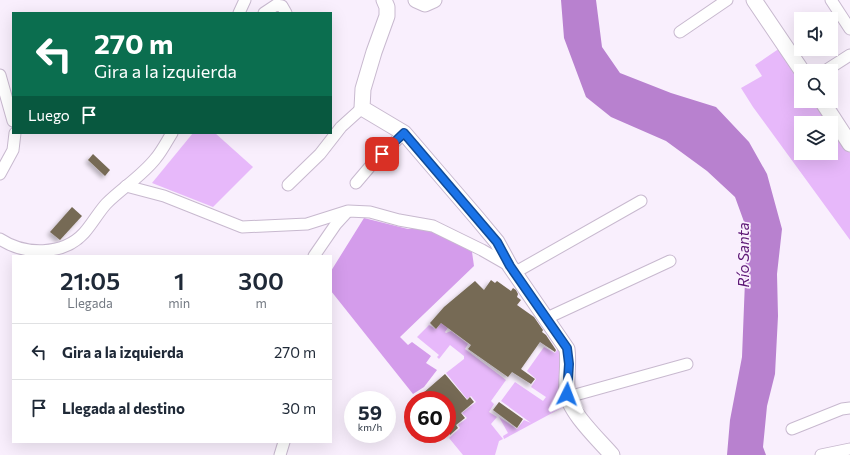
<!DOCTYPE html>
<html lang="es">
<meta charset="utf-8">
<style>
body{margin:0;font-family:Commissioner,sans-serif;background:#f2f2f3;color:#1f2937;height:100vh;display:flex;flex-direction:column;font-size:15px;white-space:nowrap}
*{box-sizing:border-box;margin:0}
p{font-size:13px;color:#747a83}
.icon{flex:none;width:22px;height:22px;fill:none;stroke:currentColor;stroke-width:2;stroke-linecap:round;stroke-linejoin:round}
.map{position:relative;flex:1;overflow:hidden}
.drawer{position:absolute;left:12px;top:255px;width:320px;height:188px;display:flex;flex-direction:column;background:#fff;border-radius:0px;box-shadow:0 4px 16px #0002}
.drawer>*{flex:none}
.hud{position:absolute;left:12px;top:12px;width:320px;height:122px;border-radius:0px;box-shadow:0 4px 16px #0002;background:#0b6e4f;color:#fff;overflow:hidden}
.fabs{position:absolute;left:794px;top:12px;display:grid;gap:8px}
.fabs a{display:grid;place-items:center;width:44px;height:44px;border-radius:0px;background:#fff;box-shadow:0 4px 16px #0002;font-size:20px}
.speed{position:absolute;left:344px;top:391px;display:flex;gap:8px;font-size:20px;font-weight:700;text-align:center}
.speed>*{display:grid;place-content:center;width:52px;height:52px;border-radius:50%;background:#fff;box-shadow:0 4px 16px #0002;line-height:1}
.speed small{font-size:10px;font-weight:400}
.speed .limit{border:6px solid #d22;background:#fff;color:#111}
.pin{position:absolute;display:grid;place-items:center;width:34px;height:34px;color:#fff;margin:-17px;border-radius:8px;box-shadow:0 2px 6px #0006}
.me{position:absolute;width:44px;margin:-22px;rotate:3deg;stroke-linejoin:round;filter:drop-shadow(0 0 3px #0008)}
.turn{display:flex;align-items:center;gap:14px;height:84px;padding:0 16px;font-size:18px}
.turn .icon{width:52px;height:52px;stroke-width:2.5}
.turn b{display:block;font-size:28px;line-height:34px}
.then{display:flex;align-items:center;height:38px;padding:0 16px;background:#0003;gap:8px;font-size:15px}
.eta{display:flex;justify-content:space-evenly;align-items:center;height:68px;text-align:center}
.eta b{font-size:24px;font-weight:600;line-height:28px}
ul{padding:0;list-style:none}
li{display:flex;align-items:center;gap:12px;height:56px;padding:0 16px;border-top:1px solid #e0e1e3}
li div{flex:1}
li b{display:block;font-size:15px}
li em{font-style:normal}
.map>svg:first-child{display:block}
.green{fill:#e7b8fa}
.forest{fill:#d49ceb}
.water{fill:#b881cf}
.building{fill:#766a55;filter:url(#shadow)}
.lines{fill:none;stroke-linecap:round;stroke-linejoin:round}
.minor-casing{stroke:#c8b9cf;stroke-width:13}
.major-casing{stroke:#c8b9cf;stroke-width:17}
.minor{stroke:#fff;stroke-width:11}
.major{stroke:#fff;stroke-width:15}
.route-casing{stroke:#114b97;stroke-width:10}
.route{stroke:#1a73e8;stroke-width:7}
.labels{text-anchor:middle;stroke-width:3.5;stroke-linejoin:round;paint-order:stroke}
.water-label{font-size:15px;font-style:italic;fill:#5d1775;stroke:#f9effd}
</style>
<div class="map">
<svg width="850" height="455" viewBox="0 0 850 455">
<defs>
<filter id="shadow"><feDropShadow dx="-3" dy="3" stdDeviation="2" flood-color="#0004"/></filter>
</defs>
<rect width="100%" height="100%" fill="#f9effd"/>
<g class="green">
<polygon points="780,48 801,80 801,101 815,101 830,123 801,123 801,153 831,153 831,124 850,153 850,240 753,107 741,88 762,76 755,65"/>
<polygon points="193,133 215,133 253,167 213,207 152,183"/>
<polygon points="450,313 455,317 445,332 446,333 451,331 468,344 465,349 506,380 491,401 494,404 489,412 497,417 491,424 503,439 499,441 495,455 463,455 449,438 460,428 458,425 467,418 462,413 476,402 471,396 467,399 446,373 464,359 464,356 450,345 439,359 437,357 439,355 417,337 429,325 436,329"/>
<polygon points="561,345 567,405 504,439 503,436 508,433 499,417 517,429 524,420 531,423 501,401 515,382 546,403 545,406 546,403 543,401 546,397 531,387 536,379 527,371 544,347 555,353"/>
</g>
<path class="forest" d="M 364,218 L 408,229 C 433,225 451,240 472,252 L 474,266 L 400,337 L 408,345 L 412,342 L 431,356 L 426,363 L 437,370 L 424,387 L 413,394 L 331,291 L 331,271 Z"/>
<polygon class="water" points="561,0 596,0 602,47 620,73 671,93 716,107 749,142 767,174 782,229 777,274 778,316 775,374 767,406 763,447 766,455 727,455 730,420 742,357 747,230 735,197 707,171 666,141 611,117 586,97 564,38"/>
<g class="building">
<polygon points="93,154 110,170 105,176 88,160"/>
<polygon points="72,207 82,216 60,240 50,232"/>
<polygon points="491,280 495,283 497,281 511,291 513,288 516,290 518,294 517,297 521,300 517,305 534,317 543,330 542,332 546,335 556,350 555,352 540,342 521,369 535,379 531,384 512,372 508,377 468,349 471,345 441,323 436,329 430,323 444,307 475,281 484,290"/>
<polygon points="445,374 467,400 470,397 474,402 461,413 465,418 456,425 458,428 450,435 447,431 447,400 428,400 422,394"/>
<polygon points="499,402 523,419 517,428 493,410"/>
</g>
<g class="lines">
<g class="minor-casing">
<g id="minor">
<polyline points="831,0 850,29"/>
<polyline points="239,13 245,0"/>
<polyline points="264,13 276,5 282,6 286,13"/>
<polyline points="680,32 727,0"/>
<polyline points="825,71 850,55"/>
<polyline points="0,75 13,121"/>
<polyline points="0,174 13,150 15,133"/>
<polyline points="356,183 373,163 404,133"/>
<polyline points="288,185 320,154 341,127 362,108"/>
<polyline points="126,186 164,196 242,227 307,224 348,211 370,212 399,220 433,226 482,250 510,266"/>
<path d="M 0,239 C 24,255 63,256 84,233 C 92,224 98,213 106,204 C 122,188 142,176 156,158 C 162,151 167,141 172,133"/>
<polyline points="314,256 336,224 347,212"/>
<polyline points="514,273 641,201"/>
<polyline points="547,318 670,261"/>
<polyline points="568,397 687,364"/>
<polyline points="792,429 842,409 850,408"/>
<polyline points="280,455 284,442"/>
<polyline points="821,455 850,449"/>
</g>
</g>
<g class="major-casing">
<g id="major">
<path d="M 384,0 L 387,7 L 387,16 L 374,52 L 363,89 L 362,108 L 404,133 L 477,218 L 497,242 L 510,266 L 567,349 C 569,363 566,377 567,392 C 568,411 599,440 612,455"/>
<polyline points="416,0 425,4 434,0"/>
<polyline points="754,0 802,71"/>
<polyline points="822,101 850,144"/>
</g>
</g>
<use href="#minor" class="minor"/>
<use href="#major" class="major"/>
</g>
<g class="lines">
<g class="route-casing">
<polyline id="route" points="382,154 404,133 497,242 510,266 567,348 569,364 567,394"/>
</g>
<use href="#route" class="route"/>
</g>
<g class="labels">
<g class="water-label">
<text transform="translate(744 255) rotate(-90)" y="5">Río Santa</text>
</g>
</g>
</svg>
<div class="fabs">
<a><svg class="icon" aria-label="sound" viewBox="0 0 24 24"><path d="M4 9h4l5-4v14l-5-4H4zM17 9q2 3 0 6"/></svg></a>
<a><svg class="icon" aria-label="search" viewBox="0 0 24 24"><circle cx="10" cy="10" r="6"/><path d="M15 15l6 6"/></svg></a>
<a><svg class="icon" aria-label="layers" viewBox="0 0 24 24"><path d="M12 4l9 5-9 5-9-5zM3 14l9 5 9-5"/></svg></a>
</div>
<div class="speed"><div>59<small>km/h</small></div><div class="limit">60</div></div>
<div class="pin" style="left:382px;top:154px;background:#d93025"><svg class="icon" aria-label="arrive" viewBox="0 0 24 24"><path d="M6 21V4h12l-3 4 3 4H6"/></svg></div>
<svg class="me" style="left:567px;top:394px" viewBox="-20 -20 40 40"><path d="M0-17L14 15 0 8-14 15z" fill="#1a73e8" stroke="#fff" stroke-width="4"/></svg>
<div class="hud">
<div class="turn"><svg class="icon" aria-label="left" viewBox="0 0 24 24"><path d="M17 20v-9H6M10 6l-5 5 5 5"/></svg><div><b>270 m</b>Gira a la izquierda</div></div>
<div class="then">Luego<svg class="icon" aria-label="arrive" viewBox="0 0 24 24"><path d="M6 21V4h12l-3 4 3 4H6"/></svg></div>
</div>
<section class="drawer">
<div class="eta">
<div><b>21:05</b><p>Llegada</p></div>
<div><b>1</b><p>min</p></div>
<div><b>300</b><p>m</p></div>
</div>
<ul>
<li><svg class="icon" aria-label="left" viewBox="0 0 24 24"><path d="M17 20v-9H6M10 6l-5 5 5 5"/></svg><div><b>Gira a la izquierda</b></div><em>270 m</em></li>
<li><svg class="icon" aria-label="arrive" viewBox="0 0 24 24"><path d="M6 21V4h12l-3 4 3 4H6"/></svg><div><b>Llegada al destino</b></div><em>30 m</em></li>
</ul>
</section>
</div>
